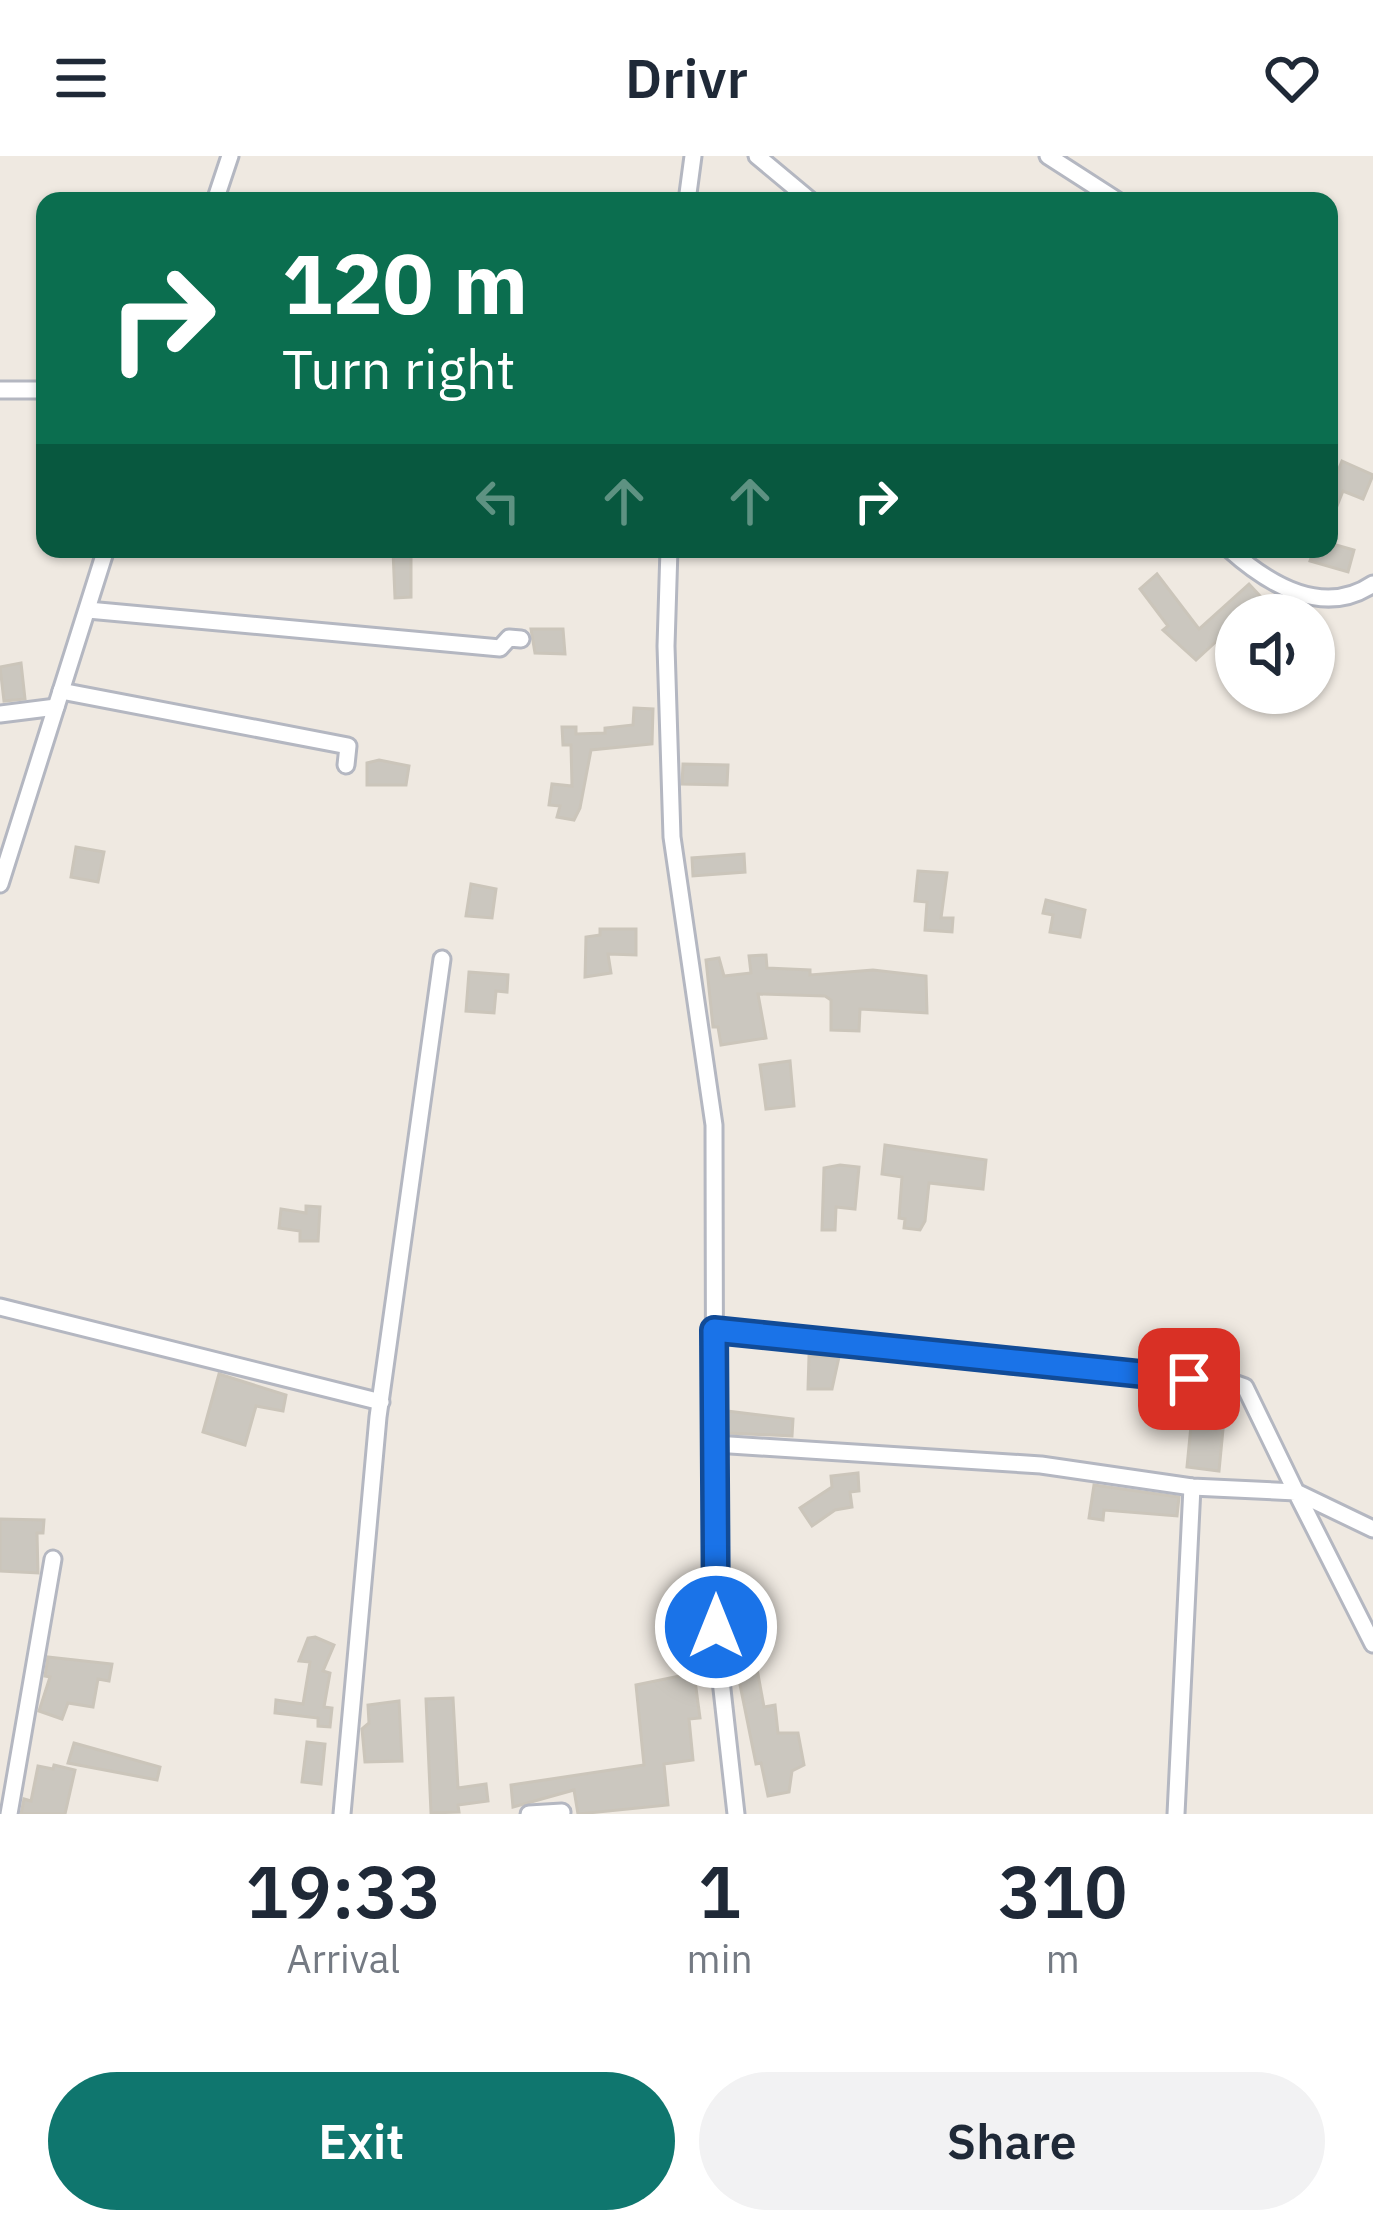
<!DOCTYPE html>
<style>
body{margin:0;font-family:"IBM Plex Sans",sans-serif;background:#f2f2f3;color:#1f2937;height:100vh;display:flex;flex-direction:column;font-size:45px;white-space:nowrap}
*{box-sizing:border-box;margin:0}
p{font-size:39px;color:#747a83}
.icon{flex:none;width:66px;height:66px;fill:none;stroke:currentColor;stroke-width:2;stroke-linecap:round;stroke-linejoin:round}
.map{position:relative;height:1658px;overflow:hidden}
.panel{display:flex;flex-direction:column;background:#fff;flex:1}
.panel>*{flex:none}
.banner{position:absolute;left:36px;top:36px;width:1302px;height:366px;border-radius:24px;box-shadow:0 3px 9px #0004;background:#0b6e4f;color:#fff;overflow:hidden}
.buttons{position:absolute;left:1215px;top:438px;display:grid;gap:24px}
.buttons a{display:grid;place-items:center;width:120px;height:120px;border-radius:50%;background:#fff;box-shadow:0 3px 9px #0004;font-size:60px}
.pin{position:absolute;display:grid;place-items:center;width:102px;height:102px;color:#fff;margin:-51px;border-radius:24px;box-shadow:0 6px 18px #0006}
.me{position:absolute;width:132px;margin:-66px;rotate:0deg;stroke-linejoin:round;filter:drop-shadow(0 0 9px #0008)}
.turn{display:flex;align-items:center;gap:42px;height:252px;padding:0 48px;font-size:54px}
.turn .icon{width:156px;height:156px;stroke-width:2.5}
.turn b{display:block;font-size:84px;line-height:102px}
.lanes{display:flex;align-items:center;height:114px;padding:0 48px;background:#0003;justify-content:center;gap:60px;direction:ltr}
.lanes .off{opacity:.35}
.eta{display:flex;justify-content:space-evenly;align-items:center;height:204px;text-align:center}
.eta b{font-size:72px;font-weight:600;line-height:84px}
.primary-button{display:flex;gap:24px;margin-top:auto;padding:24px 48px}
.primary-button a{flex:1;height:138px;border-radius:72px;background:#0f766e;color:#fff;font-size:48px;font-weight:600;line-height:138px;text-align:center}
.primary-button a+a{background:#f2f2f3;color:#1f2937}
header{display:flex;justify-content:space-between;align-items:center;height:156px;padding:0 48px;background:#fff;font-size:54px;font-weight:600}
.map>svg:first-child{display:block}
.building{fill:#cbc7bf;stroke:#cbc5ba;stroke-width:3}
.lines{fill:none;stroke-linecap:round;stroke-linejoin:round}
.street-casing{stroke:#b4b7c1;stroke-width:21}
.street{stroke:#fff;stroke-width:15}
.route-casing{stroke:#114b97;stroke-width:30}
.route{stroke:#1a73e8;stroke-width:21}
</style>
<header><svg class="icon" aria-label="menu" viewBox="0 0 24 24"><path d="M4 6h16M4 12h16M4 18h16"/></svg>Drivr<svg class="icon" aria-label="heart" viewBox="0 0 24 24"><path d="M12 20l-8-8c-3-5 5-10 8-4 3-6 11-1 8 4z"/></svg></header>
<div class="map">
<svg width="1373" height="1658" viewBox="0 0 1373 1658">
<rect width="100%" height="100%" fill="#efe9e1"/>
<g class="building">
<polygon points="1342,305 1373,319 1363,343 1343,335 1329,370 1329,337"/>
<polygon points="1329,387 1354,394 1348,416 1310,405 1314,393 1329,393"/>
<polygon points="411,393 411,441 395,442 393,395"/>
<polygon points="1157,418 1199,473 1249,428 1261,441 1255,447 1273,459 1236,459 1236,467 1196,504 1163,474 1168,470 1140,433"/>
<polygon points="531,473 563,473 565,498 535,497"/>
<polygon points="21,507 25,543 4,545 0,511"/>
<polygon points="634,552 653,553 652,588 591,594 580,652 574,664 557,661 560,650 549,649 552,628 572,630 571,589 563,589 562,571 576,571 576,578 605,577 605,572 633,569"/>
<polygon points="379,604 409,610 406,629 367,629 367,607"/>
<polygon points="683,608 728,609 727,629 682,628"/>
<polygon points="76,691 104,696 98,726 71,721"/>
<polygon points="744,698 745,716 693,720 692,702"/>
<polygon points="918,715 947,717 941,762 953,762 952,776 925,774 927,746 915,745"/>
<polygon points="471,728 496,733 492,762 466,760"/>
<polygon points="1046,744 1085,754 1080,781 1050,776 1053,759 1043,757"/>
<polygon points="600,773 636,773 636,799 608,798 611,817 585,821 586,781 600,779"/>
<polygon points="766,799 767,812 810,814 810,819 873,814 926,820 927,857 860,853 859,875 831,874 831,844 825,840 758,838 766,882 721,889 718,871 713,871 706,804 719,802 724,820 751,817 749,800"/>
<polygon points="469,816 508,819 507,836 496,835 494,857 466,855"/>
<polygon points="790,905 794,950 766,953 760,909"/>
<polygon points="885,989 986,1004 983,1033 929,1027 925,1065 920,1074 904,1072 905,1063 899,1062 902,1021 882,1018"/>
<polygon points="840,1009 859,1011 855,1053 836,1051 835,1074 822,1074 824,1012"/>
<polygon points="306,1050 320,1051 318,1085 300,1085 300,1075 279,1072 281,1053 306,1057"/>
<polygon points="809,1200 839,1201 832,1233 808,1233"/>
<polygon points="219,1218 286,1239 283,1255 256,1250 245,1289 203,1276"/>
<polygon points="1194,1239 1226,1242 1219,1315 1187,1311"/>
<polygon points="727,1255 793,1263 792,1280 727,1277"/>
<polygon points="858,1317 859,1335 850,1336 852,1351 835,1354 812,1370 800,1352 832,1331 831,1320"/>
<polygon points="1094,1329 1179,1341 1177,1360 1104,1354 1103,1364 1089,1362"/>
<polygon points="0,1363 44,1364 43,1377 37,1377 38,1417 0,1415"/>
<polygon points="315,1481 334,1489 323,1515 330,1517 324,1551 332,1552 330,1571 318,1570 318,1562 275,1557 276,1544 303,1548 310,1506 299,1505 308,1482"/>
<polygon points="745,1483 746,1491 753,1491 764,1551 775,1549 778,1577 798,1577 804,1609 792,1615 789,1636 768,1640 761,1607 756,1608 731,1484"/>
<polygon points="48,1501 112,1508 109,1525 98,1523 93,1551 68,1547 62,1563 39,1555 50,1521 45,1520"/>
<polygon points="694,1517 700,1562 689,1563 693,1604 664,1608 668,1649 578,1658 574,1634 513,1651 511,1629 644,1609 636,1529"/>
<polygon points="453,1542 458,1632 486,1628 488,1645 458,1649 459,1656 431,1657 426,1543"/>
<polygon points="399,1545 402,1605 365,1606 362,1573 369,1567 368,1549"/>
<polygon points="307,1586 325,1588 321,1628 302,1626"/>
<polygon points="74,1587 160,1611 157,1624 68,1607"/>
<polygon points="54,1609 75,1614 65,1658 21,1658 24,1643 31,1645 38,1610 53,1613"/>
</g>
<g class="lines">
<g class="street-casing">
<g id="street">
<polyline points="757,0 811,45"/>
<polyline points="1048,0 1118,45"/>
<polyline points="215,45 230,0"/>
<polyline points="687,45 693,0"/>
<polyline points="0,234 45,234"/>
<polyline points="669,393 666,490 672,681 714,969 715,1471 736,1658"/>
<path d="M 1229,393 C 1268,428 1323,462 1373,428"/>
<polyline points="88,454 500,492 509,482 521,483"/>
<polyline points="61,535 348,590 346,609"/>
<polyline points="0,558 56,551"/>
<polyline points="0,728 106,393"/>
<polyline points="0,1151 381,1246"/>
<polyline points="714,1174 1011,1209 1231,1226 1245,1231 1296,1336 1373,1373"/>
<polyline points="715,1288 1041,1309 1192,1331 1296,1336 1373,1488"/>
<polyline points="9,1658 53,1403"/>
<polyline points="342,1658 378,1261 442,803"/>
<polyline points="529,1658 562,1656"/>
<polyline points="1176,1658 1192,1331"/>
</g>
</g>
<use href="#street" class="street"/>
</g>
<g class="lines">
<g class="route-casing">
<polyline id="route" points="716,1471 714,1174 1189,1223"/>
</g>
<use href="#route" class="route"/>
</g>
</svg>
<div class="buttons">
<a><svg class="icon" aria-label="sound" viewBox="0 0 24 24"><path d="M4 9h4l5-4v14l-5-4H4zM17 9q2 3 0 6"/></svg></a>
</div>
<div class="pin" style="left:1189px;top:1223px;background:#d93025"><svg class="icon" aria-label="arrive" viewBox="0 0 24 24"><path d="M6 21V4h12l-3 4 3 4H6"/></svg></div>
<svg class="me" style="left:716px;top:1471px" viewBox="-20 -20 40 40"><circle r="17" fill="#1a73e8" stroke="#fff" stroke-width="3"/><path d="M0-11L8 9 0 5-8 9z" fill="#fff"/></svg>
<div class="banner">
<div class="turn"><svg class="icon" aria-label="right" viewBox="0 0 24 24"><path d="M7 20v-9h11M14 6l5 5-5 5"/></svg><div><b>120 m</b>Turn right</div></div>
<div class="lanes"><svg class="icon off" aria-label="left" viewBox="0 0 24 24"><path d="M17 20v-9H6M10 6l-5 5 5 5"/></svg><svg class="icon off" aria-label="ahead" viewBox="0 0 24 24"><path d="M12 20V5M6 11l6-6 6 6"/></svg><svg class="icon off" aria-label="ahead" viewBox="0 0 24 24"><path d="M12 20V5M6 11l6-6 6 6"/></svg><svg class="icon" aria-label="right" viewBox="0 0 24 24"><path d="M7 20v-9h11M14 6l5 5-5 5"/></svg></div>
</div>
</div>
<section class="panel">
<div class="eta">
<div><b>19:33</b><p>Arrival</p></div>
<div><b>1</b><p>min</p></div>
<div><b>310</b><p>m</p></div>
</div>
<div class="primary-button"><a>Exit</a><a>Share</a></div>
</section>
